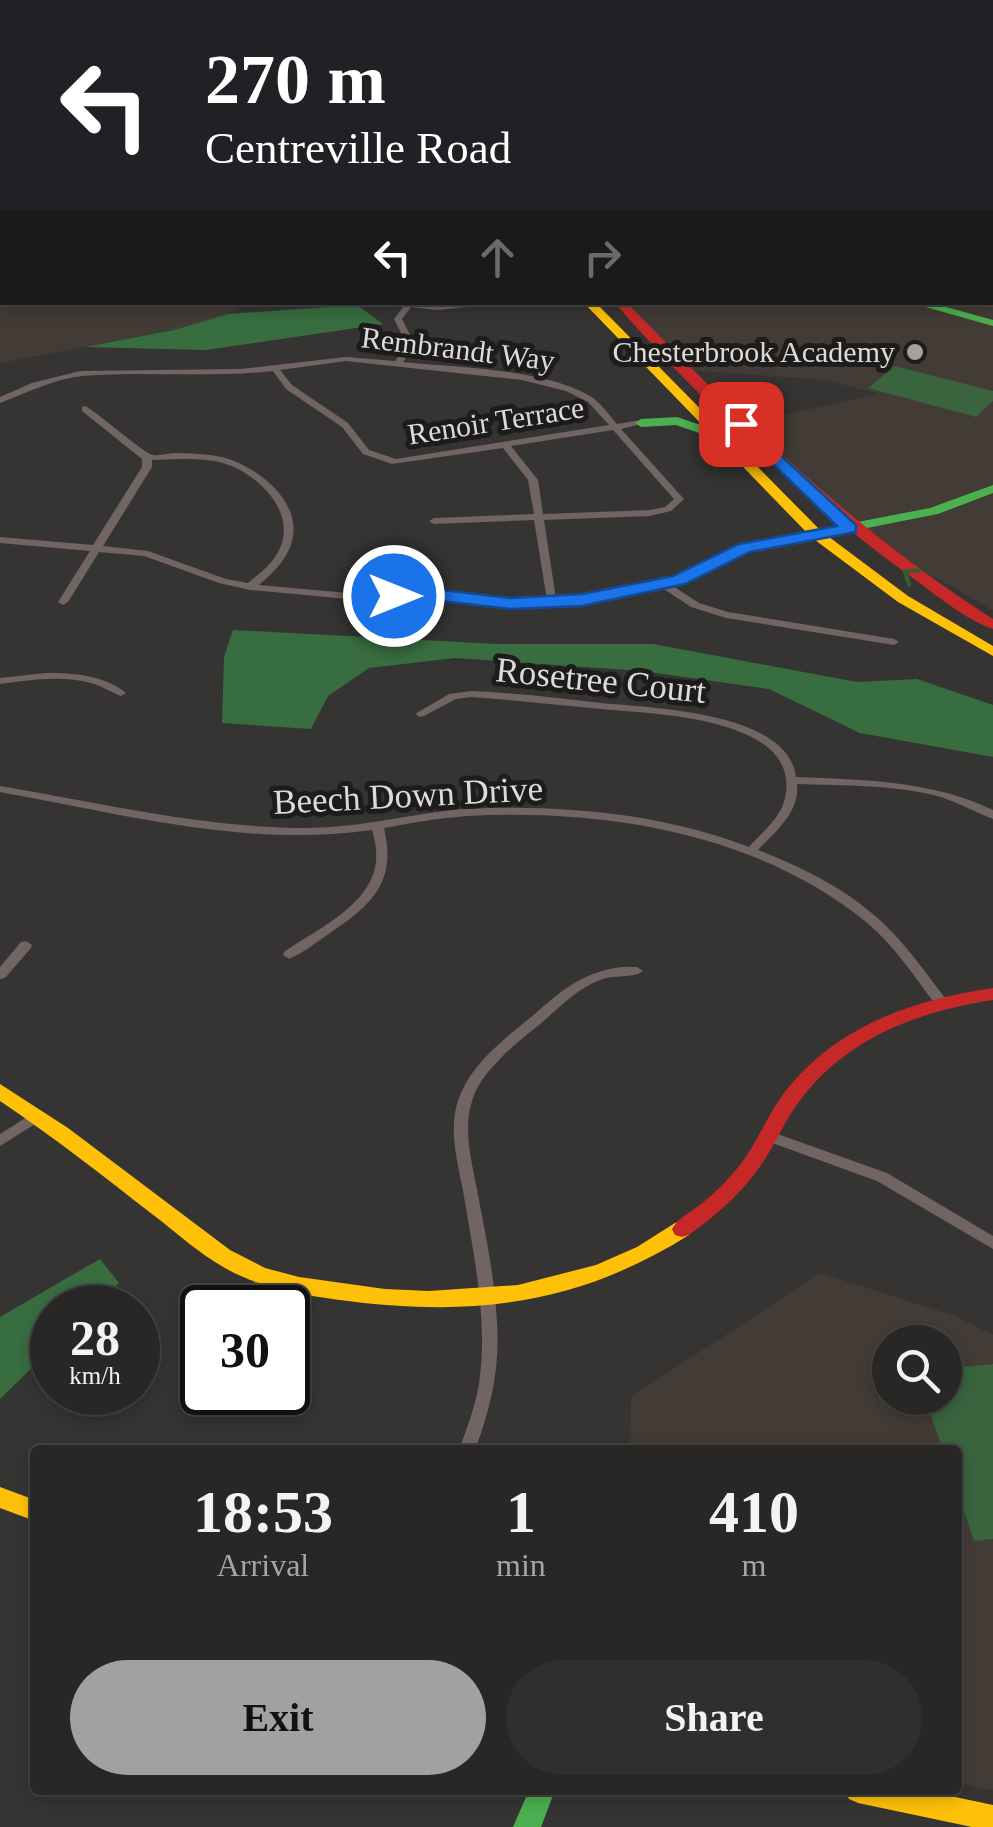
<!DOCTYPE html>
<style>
body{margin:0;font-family:Georgia,serif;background:#302f2e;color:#f1f3f6;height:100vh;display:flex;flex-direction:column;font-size:38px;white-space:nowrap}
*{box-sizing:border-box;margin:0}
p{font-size:32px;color:#a5a5a7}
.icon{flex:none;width:55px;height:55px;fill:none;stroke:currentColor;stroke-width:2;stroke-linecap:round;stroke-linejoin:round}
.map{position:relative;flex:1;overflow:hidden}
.panel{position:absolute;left:30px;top:1445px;width:932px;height:350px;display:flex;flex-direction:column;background:#282726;border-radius:10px;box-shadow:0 5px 15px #0003,0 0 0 2px #444443}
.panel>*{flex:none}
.guide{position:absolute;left:0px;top:0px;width:995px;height:305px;box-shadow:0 5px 15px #0003,0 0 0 2px #444443;background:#202124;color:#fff;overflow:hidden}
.fabs{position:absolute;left:872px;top:1325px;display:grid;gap:20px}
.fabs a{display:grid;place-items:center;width:90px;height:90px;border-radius:50%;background:#282726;box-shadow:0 5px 15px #0003,0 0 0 2px #444443;font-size:50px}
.speed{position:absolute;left:30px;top:1285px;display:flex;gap:20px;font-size:50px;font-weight:700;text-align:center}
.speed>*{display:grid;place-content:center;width:130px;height:130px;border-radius:50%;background:#282726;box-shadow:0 5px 15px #0003,0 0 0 2px #444443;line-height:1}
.speed small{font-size:25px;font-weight:400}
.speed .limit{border:5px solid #111;border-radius:15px;background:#fff;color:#111}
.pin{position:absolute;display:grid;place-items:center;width:85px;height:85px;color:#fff;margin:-42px;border-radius:20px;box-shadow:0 5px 15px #0006}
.me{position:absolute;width:110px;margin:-55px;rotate:90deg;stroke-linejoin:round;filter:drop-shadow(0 0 8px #0008)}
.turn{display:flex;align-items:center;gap:35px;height:210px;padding:0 40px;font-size:45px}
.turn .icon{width:130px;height:130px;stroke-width:2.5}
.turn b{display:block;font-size:70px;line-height:85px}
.lanes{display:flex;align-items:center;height:95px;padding:0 40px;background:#0003;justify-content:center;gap:50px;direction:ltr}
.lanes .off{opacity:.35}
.eta{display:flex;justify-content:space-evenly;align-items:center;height:170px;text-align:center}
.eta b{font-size:60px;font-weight:800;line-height:70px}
.action{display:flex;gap:20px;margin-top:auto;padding:20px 40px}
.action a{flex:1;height:115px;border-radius:60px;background:#a3a19f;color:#111;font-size:40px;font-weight:800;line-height:115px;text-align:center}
.action a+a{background:#302f2e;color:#f1f3f6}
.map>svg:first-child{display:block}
.built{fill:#433b35;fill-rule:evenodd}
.green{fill:#39643e}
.forest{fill:#386d40}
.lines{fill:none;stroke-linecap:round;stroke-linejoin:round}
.stream{stroke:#2e739c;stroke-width:2.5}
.street{fill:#706465;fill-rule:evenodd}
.fast{fill:#4caf50;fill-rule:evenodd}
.slow{fill:#ffc107;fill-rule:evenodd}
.jam{fill:#c62828;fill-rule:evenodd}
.oneway{stroke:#325e32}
.route{fill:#1a73e8;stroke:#114b97;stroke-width:2.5}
.poi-dot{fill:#a3a19f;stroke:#1d1c1a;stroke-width:4}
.labels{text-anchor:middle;stroke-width:10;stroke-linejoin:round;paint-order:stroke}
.far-street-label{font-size:30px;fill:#dddbd9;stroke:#1d1c1a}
.far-poi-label{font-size:30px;fill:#dddbd9;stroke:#1d1c1a;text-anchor:end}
.street-label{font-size:35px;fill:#dddbd9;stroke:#1d1c1a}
</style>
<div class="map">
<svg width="993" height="1827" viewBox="0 0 993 1827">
<rect width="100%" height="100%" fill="#363432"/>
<g class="built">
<polygon points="517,0 924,0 500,2"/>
<polygon points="0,74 2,302 248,303 228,314 174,330 0,363"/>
<polygon points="993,248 993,610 849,528 741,424 878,394 827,380 686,370 618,303 992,302"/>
<path d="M 820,1273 L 955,1316 L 993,1335 L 993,1790 L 958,1783 L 958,1450 L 630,1450 L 631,1397 ZM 890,1342 L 945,1342 L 945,1398 L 890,1398 Z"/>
</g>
<g class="green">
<polygon points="895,366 993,391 993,401 976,417 868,388"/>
<polygon points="993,1364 993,1539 974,1541 958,1493 958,1450 943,1450 925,1398 945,1398 945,1369"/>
</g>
<g class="forest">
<polygon points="357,305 383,324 206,350 85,347 174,330 228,314"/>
<polygon points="233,630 496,644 653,644 857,682 917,679 993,705 993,757 860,733 769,689 642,671 455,658 369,668 328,696 311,729 222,723 224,657"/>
<polygon points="100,1259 119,1283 94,1307 52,1308 52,1348 0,1399 0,1317"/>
</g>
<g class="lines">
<polyline class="stream" points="688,0 694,2"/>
<g class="street">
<polygon points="746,0 762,0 753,2 741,2"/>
<rect x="0" y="57" width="2" height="4"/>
<path d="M 392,302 C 409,302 426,306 442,305 C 468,304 492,302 518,302 L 437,310 L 411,307 L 402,319 L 415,345 L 403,362 C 457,368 542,368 590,396 C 600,402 609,415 617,424 L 641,420 L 645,423 L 621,429 L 684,499 L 671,511 L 650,516 L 544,520 L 556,599 L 582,597 L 660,582 L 742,546 L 816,531 L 821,534 L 819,536 L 748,550 L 670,584 L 699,603 L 728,612 L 894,639 L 899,642 L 894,645 L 726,618 L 691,607 L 661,587 L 582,603 L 538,607 L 441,599 L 348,599 L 250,590 L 219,583 L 144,556 L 99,552 L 68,602 L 63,605 L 58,602 L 90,551 L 0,543 L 0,537 L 93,545 L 142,467 L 142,459 L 82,411 L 82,407 L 85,406 C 100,414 143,453 153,455 C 160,456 169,453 176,453 C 191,453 207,454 222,457 C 254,465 299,498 293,536 C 290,557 274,572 259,585 L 348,593 L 441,593 L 547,600 L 534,520 L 434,524 L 429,521 L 434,518 L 534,514 L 528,480 L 503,448 L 392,464 L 363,454 L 342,427 L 286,389 L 273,371 C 209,378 146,371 83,376 C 53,379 27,393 0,403 L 0,397 L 32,383 L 80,371 L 240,369 L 346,357 L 395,361 L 407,345 L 394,319 L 404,306 ZM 346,361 L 522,380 L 566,391 L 588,402 L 609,425 L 396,459 L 369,450 L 348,423 L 292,385 L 280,370 ZM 613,430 L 674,499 L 665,507 L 650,510 L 543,514 L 538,480 L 511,446 ZM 179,459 C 195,459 211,459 226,464 C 259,475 296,512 280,548 C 274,563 260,573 248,583 L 226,579 L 148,551 L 103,546 L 152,467 L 152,460 Z"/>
<path d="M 46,673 C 74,673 104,675 126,693 L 121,696 C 111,692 102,686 91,683 C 62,675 29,680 0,684 L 0,678 Z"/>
<path d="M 471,691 C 515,693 558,698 601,703 C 651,708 788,711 796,777 C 864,780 930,780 993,810 L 993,819 C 975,812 959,803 941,797 C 894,784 844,786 797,784 C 800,812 776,831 758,850 C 804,868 850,891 885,925 C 908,947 926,973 945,998 L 947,1001 L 945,1004 L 935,1004 C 914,976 894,945 866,922 C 757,833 605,809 467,816 C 439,818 411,823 384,828 C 397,882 372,905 330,933 C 317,942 303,953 289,959 L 283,955 L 284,952 C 317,929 372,905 376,861 C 377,850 375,840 372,830 C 248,848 122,814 0,792 L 0,786 C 101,803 204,828 307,828 C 361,828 412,813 465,809 C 556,804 663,813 749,847 C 762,832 781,818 785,798 C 803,716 651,714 601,709 C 558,705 514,700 471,697 L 456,699 L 424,716 L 420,717 L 415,714 L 449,694 Z"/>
<polygon points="26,941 32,945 31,948 5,978 0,979 0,967 21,942"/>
<path d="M 622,967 L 637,967 L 643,971 C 632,979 614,974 600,980 C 576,989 558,1009 539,1025 C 525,1036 511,1047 499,1060 C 486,1073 475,1087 471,1105 C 463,1134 473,1166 478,1195 C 486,1237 495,1280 497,1323 C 500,1368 491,1408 475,1450 L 459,1450 C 467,1428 475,1407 479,1384 C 488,1323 475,1262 465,1202 C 460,1170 448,1136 457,1104 C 468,1066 502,1041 530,1018 C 560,992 581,972 622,967 Z"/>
<polygon points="35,1112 40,1113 42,1117 40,1121 0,1146 0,1134"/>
<polygon points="769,1131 887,1173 993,1236 993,1249 877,1181 764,1140 762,1136 764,1132"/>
<polygon points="265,1271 270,1273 273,1277 252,1308 236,1308 260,1273"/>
<path d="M 202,1359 C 203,1373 201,1398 181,1393 L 179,1388 C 184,1378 192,1363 202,1359 Z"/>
</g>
<g class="fast">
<polygon points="908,302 928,302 993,320 993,326"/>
<polygon points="677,417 715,430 717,433 711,437 676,425 641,427 635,423 641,419"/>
<polygon points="993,485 993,493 938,514 816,538 809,534 816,530 930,508"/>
<polygon points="529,1790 555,1790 541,1827 513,1827"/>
</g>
<g class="slow">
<polygon points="235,0 246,0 248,2 238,2"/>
<polygon points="514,0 525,0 527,2 517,2"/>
<polygon points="0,71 2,72 2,76 0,77"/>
<polygon points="583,302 595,302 821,531 908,596 993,646 993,656 898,602 811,537"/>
<path d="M 0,1084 L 68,1128 L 230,1250 L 265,1268 L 299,1277 L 385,1289 L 429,1291 L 518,1285 L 596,1265 L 637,1247 L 675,1223 L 682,1221 L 689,1223 L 692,1229 L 689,1235 C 579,1304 476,1317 348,1301 C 306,1296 262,1289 225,1268 C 198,1253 176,1232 152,1214 C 102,1175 52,1136 0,1101 Z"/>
<polygon points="0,1487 35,1500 35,1521 0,1508"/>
<polygon points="845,1790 922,1790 993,1805 993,1827 972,1827 858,1803 849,1799"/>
</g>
<g class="jam">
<polygon points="215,0 226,0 228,2 218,2"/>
<polygon points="522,0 530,0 531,2 523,2"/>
<rect x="0" y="229" width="2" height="6"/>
<path d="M 614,302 L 626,302 C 740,419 855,531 993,619 L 993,629 C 964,619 935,594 910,576 C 805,500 699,400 614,302 Z"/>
<path d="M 993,988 L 993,1000 C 915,1012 843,1039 796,1106 C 784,1123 776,1142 765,1159 C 746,1190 719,1213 689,1235 L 682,1237 L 675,1235 L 672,1229 C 678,1218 691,1212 701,1204 C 715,1193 728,1180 739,1166 C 757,1143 767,1116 784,1093 C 836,1026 912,1000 993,988 Z"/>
</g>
</g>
<defs><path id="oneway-chevron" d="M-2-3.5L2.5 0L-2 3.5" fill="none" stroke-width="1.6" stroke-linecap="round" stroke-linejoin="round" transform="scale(2.5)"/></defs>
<use class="oneway" href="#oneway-chevron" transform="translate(910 575) rotate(-146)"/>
<polygon class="route" points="741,419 856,525 856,532 750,552 685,584 582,606 511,609 442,601 394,602 385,596 394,590 442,590 511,598 582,594 673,576 739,544 837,526 735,427 733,424"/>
<circle class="poi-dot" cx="915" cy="352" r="10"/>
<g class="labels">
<g class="far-street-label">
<text transform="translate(458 349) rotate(7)" y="10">Rembrandt Way</text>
<text transform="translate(496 421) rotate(-9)" y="10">Renoir Terrace</text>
</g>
<g class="far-poi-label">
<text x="895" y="362">Chesterbrook Academy</text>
</g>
<g class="street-label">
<text transform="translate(601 680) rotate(6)" y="12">Rosetree Court</text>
<text transform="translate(408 795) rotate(-3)" y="12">Beech Down Drive</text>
</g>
</g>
</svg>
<div class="fabs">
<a><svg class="icon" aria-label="search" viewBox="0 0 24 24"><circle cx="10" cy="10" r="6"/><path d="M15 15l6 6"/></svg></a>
</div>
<div class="speed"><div>28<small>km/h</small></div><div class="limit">30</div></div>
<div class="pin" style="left:741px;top:424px;background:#d93025"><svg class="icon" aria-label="arrive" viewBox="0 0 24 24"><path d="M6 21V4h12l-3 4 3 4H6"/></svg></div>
<svg class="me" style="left:394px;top:596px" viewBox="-20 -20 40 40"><circle r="17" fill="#1a73e8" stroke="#fff" stroke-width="3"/><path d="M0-11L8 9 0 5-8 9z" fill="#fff"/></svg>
<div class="guide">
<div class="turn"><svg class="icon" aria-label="left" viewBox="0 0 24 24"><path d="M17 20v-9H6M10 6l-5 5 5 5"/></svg><div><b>270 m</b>Centreville Road</div></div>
<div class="lanes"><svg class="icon" aria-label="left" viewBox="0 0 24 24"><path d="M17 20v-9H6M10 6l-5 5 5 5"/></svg><svg class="icon off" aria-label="ahead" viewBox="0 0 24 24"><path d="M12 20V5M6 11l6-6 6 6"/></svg><svg class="icon off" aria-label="right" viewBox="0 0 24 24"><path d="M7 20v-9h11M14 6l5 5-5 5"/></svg></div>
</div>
<section class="panel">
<div class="eta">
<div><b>18:53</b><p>Arrival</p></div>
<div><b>1</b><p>min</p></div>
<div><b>410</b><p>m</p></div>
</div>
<div class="action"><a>Exit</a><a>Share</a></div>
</section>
</div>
